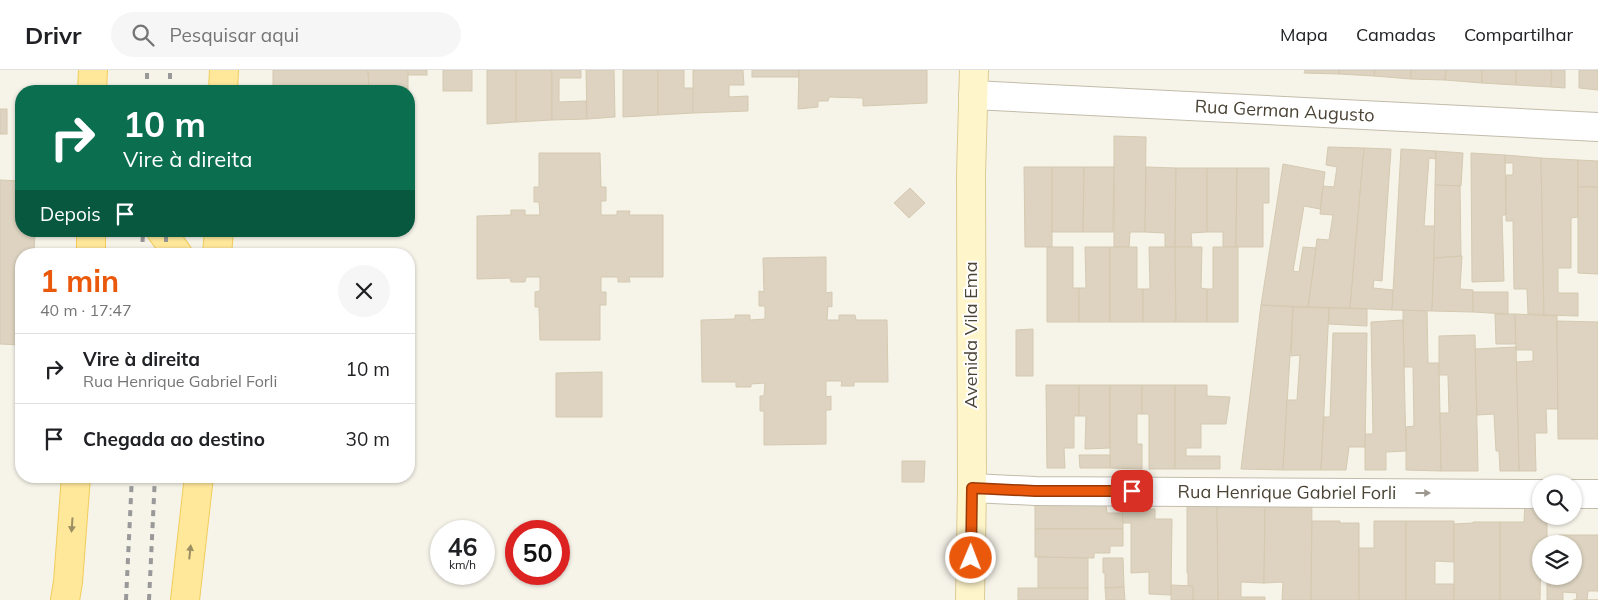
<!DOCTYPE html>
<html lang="pt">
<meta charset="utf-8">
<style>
body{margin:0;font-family:Mulish,sans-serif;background:#f6f6f6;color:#202124;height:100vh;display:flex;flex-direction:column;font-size:19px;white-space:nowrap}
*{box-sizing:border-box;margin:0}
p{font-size:16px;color:#757577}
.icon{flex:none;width:28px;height:28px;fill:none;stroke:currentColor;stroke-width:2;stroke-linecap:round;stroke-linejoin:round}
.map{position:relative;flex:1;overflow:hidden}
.panel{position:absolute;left:15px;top:178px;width:400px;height:235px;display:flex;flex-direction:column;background:#fff;border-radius:20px;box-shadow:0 1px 4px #0004}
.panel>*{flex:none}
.banner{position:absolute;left:15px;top:15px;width:400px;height:152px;border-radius:20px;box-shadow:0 1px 4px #0004;background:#0b6e4f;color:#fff;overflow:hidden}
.buttons{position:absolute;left:1532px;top:405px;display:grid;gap:10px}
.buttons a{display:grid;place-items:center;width:50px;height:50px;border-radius:50%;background:#fff;box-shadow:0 1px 4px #0004;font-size:25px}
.speed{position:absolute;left:430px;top:450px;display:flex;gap:10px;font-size:25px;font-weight:700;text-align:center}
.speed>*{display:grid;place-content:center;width:65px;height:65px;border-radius:50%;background:#fff;box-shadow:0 1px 4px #0004;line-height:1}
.speed small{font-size:12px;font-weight:400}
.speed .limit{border:8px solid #d22;background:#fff;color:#111}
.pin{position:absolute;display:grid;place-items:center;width:42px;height:42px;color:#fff;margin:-21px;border-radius:10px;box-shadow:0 2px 8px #0006}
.me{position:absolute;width:55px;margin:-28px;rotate:1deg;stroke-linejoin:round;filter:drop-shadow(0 0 4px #0008)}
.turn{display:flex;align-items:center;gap:18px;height:105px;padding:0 25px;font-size:22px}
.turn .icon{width:65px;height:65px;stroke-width:2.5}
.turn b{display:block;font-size:35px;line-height:42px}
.then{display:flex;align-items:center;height:48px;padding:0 25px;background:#0003;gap:10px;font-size:19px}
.round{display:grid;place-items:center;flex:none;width:52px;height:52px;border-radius:26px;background:#f6f6f6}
.headline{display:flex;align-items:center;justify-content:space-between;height:85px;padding:0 25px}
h1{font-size:30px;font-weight:700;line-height:38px;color:#ea580c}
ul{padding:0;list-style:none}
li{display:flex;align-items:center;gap:15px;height:70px;padding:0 25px;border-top:1px solid #e0e0e0}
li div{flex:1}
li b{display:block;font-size:19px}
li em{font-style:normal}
header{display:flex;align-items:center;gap:30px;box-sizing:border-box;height:70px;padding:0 25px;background:#fff;border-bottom:1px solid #e0e0e0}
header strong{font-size:24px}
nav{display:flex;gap:28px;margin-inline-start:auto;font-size:18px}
.search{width:350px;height:45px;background:#f6f6f6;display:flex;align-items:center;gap:12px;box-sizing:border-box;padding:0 18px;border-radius:28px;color:#757577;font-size:19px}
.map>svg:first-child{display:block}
.building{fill:#ddd3c0;stroke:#d5c9b0}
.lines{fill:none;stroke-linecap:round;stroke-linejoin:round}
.minor-casing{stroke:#c3bcab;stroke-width:30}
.secondary-casing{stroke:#dbcc94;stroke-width:30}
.primary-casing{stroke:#f2cd5c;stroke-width:30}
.minor{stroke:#fff;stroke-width:28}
.secondary{stroke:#fff5cb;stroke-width:28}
.primary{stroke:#ffe89a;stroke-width:28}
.rail{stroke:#999;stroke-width:4;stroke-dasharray:6 6;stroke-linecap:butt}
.oneway{fill:#9c9890}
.oneway2{fill:#9c8e63}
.route-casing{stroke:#983908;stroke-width:12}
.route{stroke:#ea580c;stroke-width:9}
.labels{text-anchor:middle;stroke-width:4;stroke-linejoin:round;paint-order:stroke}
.street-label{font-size:18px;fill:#4b4436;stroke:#fff}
</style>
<header>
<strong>Drivr</strong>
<div class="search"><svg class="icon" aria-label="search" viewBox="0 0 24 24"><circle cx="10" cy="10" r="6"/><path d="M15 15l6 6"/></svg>Pesquisar aqui</div>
<nav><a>Mapa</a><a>Camadas</a><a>Compartilhar</a></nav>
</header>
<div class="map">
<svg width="1598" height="530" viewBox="0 0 1598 530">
<rect width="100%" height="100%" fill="#f6f3e9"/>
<g class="building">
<polygon points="273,0 368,0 369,21 273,21"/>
<polygon points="368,0 408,0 408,21 369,21"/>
<rect x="408" y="0" width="19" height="5"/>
<rect x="443" y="0" width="29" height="21"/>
<polygon points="487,0 516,0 516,52 487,54"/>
<polygon points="516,0 552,0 552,50 516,52"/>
<polygon points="552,0 581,0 581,8 559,8 559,32 586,31 587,49 552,50"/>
<polygon points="586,0 614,0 615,47 587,49"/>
<polygon points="623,0 658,0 658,45 623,47"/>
<polygon points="658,0 684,0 684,18 694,18 693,43 658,45"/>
<polygon points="693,0 743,0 744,15 729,15 729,27 748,26 748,41 693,43"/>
<rect x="752" y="0" width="47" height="7"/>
<polygon points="799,0 927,0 927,33 863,36 863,28 829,27 828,31 818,31 818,37 798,39"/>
<polygon points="1305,0 1339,0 1339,4 1304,3"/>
<polygon points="1339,0 1375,0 1374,6 1339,4"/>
<polygon points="1375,0 1411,0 1411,9 1374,6"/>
<polygon points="1411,0 1446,0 1445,10 1411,9"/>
<polygon points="1446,0 1482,0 1482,13 1445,10"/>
<polygon points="1482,0 1516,0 1516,15 1482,13"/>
<polygon points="1516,0 1552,0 1551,17 1516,15"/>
<polygon points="1552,0 1565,0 1565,18 1551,17"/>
<polygon points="1579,0 1598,0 1598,20 1579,18"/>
<rect x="0" y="39" width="7" height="25"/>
<polygon points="1114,66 1146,67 1145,162 1130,162 1129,177 1114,177"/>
<polygon points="1328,77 1364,78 1350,238 1308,237 1317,169 1329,170 1333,145 1320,144 1323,116 1334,117 1337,97 1326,95"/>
<polygon points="1364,78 1391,79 1382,211 1374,210 1373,218 1393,220 1392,240 1350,238"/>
<polygon points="1401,79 1436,81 1436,89 1429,88 1424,156 1435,156 1432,241 1392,240"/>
<polygon points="1436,81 1463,83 1461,116 1435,115"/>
<polygon points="539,83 600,83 601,117 606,117 606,131 601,131 601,145 617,145 617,141 630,141 629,145 663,145 663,207 629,207 630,212 618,212 618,207 601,207 601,222 606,222 606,235 600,235 600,270 540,270 539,237 535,237 535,222 540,221 540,207 526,207 525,212 511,212 510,208 477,209 477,146 511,145 511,140 525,140 525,145 540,145 539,132 534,132 534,117 539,117"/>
<polygon points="1471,83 1505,85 1506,145 1502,145 1504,211 1472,212"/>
<polygon points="1505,85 1541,88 1544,245 1528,244 1527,219 1514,219 1513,151 1506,151 1506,105 1513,105 1513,93 1505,93"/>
<polygon points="1541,88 1578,90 1578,147 1571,148 1571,198 1558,198 1558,223 1578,223 1578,246 1544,245"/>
<polygon points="1578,90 1598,91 1598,117 1578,117"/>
<polygon points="1283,94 1325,102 1320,139 1304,136 1293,201 1299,202 1303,177 1316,178 1308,237 1261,235"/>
<polygon points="1024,97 1052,97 1052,177 1025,177"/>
<polygon points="1052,97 1084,97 1083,162 1052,162"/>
<polygon points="1084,97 1114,97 1113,162 1083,162"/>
<polygon points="1146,97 1176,98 1175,177 1165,177 1165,163 1145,162"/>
<polygon points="1176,98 1207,98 1207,162 1191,163 1192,177 1175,177"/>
<polygon points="1207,98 1237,98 1236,177 1223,177 1223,162 1207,162"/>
<polygon points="1237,98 1269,98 1269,133 1263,133 1263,177 1236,177"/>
<polygon points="0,110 21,111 21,161 35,161 34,184 21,184 21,275 0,274"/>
<polygon points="1435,115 1460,116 1461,186 1434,188"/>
<polygon points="1578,117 1598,117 1598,204 1578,203"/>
<polygon points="910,118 925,133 909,148 894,133"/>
<polygon points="1047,177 1073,177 1073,218 1079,218 1079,252 1047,252"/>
<polygon points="1085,177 1110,177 1110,252 1079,252 1079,218 1086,218"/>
<polygon points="1110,177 1137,177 1137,219 1143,219 1143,252 1110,252"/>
<polygon points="1149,177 1175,177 1176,252 1143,252 1143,219 1150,219"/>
<polygon points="1175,177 1202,177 1201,218 1207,219 1207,252 1176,252"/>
<polygon points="1213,177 1238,177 1238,252 1207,252 1207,219 1213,219"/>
<polygon points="1462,186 1460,219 1473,220 1473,242 1432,241 1434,188"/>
<polygon points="826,187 826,223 832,222 832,237 828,236 827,250 839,250 839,245 855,245 856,250 887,250 888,312 854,312 854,316 841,316 842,311 826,311 826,327 831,326 831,340 826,340 826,374 764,375 764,341 760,341 760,326 764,326 765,313 751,314 751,317 736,317 736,312 702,312 701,250 735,249 735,245 750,245 750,250 765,249 765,236 759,236 759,221 764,222 763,188"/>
<polygon points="1473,222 1508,222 1508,244 1473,242"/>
<polygon points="1261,235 1293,237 1283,400 1241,399"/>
<polygon points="1293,237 1329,238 1321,400 1283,400 1287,330 1297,330 1300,285 1291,286"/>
<polygon points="1329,238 1367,239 1367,256 1329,254"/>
<polygon points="1403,240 1427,241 1428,293 1439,293 1441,401 1406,400 1406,357 1414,356 1413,297 1404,297"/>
<polygon points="1495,244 1515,244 1516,274 1496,274"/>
<polygon points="1515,244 1557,246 1558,339 1546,339 1547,363 1535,363 1536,401 1519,401 1516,292 1533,291 1533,280 1516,280"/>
<polygon points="1403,250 1406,381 1386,382 1386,400 1365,400 1365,364 1373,364 1371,252"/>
<polygon points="1557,251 1598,252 1598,369 1558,369"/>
<polygon points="1033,259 1033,306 1016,306 1016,260"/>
<polygon points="1333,263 1367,263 1365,377 1349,377 1346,400 1321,400 1324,347 1330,347"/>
<polygon points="1475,265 1478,401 1441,401 1440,343 1449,343 1448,305 1439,305 1439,266"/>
<polygon points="1516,277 1519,401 1500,401 1499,381 1496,381 1494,344 1477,345 1475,279"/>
<polygon points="602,302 602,347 556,347 556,303"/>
<polygon points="1046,315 1079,315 1079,346 1074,346 1074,378 1064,378 1065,398 1047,398"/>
<polygon points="1079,315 1110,315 1110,378 1085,379 1086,346 1079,346"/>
<polygon points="1110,315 1142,315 1142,344 1137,344 1137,374 1142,374 1142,399 1110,398"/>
<polygon points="1142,315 1175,315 1175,399 1149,399 1149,344 1142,344"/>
<polygon points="1175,315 1207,315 1207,326 1230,327 1226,354 1201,354 1201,378 1186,378 1186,386 1220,386 1220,399 1175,399"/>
<polygon points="1079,385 1110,385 1110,398 1080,398"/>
<polygon points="902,391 925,391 924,412 902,412"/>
<polygon points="1187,429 1217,429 1218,530 1193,530 1193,516 1188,516 1188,503 1187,503"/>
<polygon points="1217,429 1265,430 1264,513 1241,512 1241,527 1265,527 1265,530 1218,530"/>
<polygon points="1265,430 1312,430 1311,530 1282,530 1283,512 1264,513"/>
<polygon points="1525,431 1541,431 1541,446 1547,446 1547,474 1541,474 1540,530 1500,530 1500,452 1524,452"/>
<polygon points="1035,434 1106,434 1107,443 1123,443 1123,459 1035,459"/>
<polygon points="1122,439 1155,439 1155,449 1172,449 1171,525 1149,524 1149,502 1131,503 1131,453 1123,453"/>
<polygon points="1312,451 1340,451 1340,453 1359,453 1359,530 1311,530"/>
<polygon points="1374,451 1406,451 1406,530 1359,530 1359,478 1374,478"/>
<polygon points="1406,451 1454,451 1454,492 1435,491 1435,514 1454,514 1454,530 1406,530"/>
<polygon points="1473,452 1500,452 1500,530 1454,530 1454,454 1473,453"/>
<polygon points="1035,459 1123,459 1123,476 1110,476 1110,483 1094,483 1094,488 1035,487"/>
<polygon points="1559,465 1598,465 1598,521 1588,521 1587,530 1598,530 1573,530 1576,530 1577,523 1563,522 1563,530 1547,530 1547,511 1558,511 1558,506 1574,506 1574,474 1558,474"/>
<polygon points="1038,487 1088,488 1088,518 1038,518"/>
<polygon points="1103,488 1123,488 1124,517 1105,518 1105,503 1103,503"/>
<polygon points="1171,515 1193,516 1193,530 1171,530"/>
<polygon points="1124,517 1125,530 1106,530 1105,518"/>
<rect x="1018" y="518" width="70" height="12"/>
</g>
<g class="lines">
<g class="minor-casing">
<g id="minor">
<path id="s1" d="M 973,25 L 1598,57"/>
<path id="s2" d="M 972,418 L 1035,421 L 1541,424"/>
<polyline points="1574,424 1598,424"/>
</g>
</g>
<g class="secondary-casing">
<polyline id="secondary" points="970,530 972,418 971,105 974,0"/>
</g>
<g class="primary-casing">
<g id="primary">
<polyline points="92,21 93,0"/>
<polyline points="223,21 224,0"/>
<polyline points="161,161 178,184"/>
<polyline points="91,184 91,161"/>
<polyline points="217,184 219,161"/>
<polyline points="65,530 68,512 76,406"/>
<polyline points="185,530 199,406"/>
</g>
</g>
<use href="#minor" class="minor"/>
<use href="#secondary" class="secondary"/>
<use href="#primary" class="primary"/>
<g class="rail">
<polyline points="147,21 147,0"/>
<polyline points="170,21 170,0"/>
<polyline points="142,184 143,161"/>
<polyline points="166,184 166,161"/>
<polyline points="126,530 132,406"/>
<polyline points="149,530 155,406"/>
</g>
</g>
<defs><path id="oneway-solid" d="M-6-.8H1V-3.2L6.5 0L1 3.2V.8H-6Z" transform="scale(1.25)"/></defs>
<use class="oneway" href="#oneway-solid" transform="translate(1423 423)"/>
<g class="oneway2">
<use href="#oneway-solid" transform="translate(72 455) rotate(94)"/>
<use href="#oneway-solid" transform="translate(190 482) rotate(-84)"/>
</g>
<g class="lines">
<g class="route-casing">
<polyline id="route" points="971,488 972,418 1035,421 1132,421"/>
</g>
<use href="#route" class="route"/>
</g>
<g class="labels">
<g class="street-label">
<text dy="6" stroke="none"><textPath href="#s1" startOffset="312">Rua German Augusto</textPath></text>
<text transform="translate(971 265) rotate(-90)" y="6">Avenida Vila Ema</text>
<text dy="6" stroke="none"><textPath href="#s2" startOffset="315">Rua Henrique Gabriel Forli</textPath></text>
</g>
</g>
</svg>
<div class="buttons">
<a><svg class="icon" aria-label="search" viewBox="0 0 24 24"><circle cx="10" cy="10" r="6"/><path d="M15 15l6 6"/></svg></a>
<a><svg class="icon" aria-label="layers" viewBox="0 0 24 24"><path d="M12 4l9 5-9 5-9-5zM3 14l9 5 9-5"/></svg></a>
</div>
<div class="speed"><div>46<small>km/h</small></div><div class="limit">50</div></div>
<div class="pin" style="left:1132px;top:421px;background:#d93025"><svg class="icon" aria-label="arrive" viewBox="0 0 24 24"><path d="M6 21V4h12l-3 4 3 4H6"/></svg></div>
<svg class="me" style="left:971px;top:488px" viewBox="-20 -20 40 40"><circle r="17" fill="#ea580c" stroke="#fff" stroke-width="3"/><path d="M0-11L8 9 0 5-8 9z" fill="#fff"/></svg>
<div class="banner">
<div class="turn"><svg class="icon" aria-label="right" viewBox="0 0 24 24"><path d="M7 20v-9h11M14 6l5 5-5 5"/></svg><div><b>10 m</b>Vire à direita</div></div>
<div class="then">Depois<svg class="icon" aria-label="arrive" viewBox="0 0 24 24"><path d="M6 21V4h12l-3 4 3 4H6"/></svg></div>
</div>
<section class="panel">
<div class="headline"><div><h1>1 min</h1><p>40 m · 17:47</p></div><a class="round"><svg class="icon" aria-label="close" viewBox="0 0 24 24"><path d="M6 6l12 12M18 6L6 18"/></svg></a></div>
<ul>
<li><svg class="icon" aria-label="right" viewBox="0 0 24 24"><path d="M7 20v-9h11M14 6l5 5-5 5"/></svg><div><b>Vire à direita</b><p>Rua Henrique Gabriel Forli</p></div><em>10 m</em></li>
<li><svg class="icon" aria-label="arrive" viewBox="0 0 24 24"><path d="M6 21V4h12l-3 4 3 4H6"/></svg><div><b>Chegada ao destino</b></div><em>30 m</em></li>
</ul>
</section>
</div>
